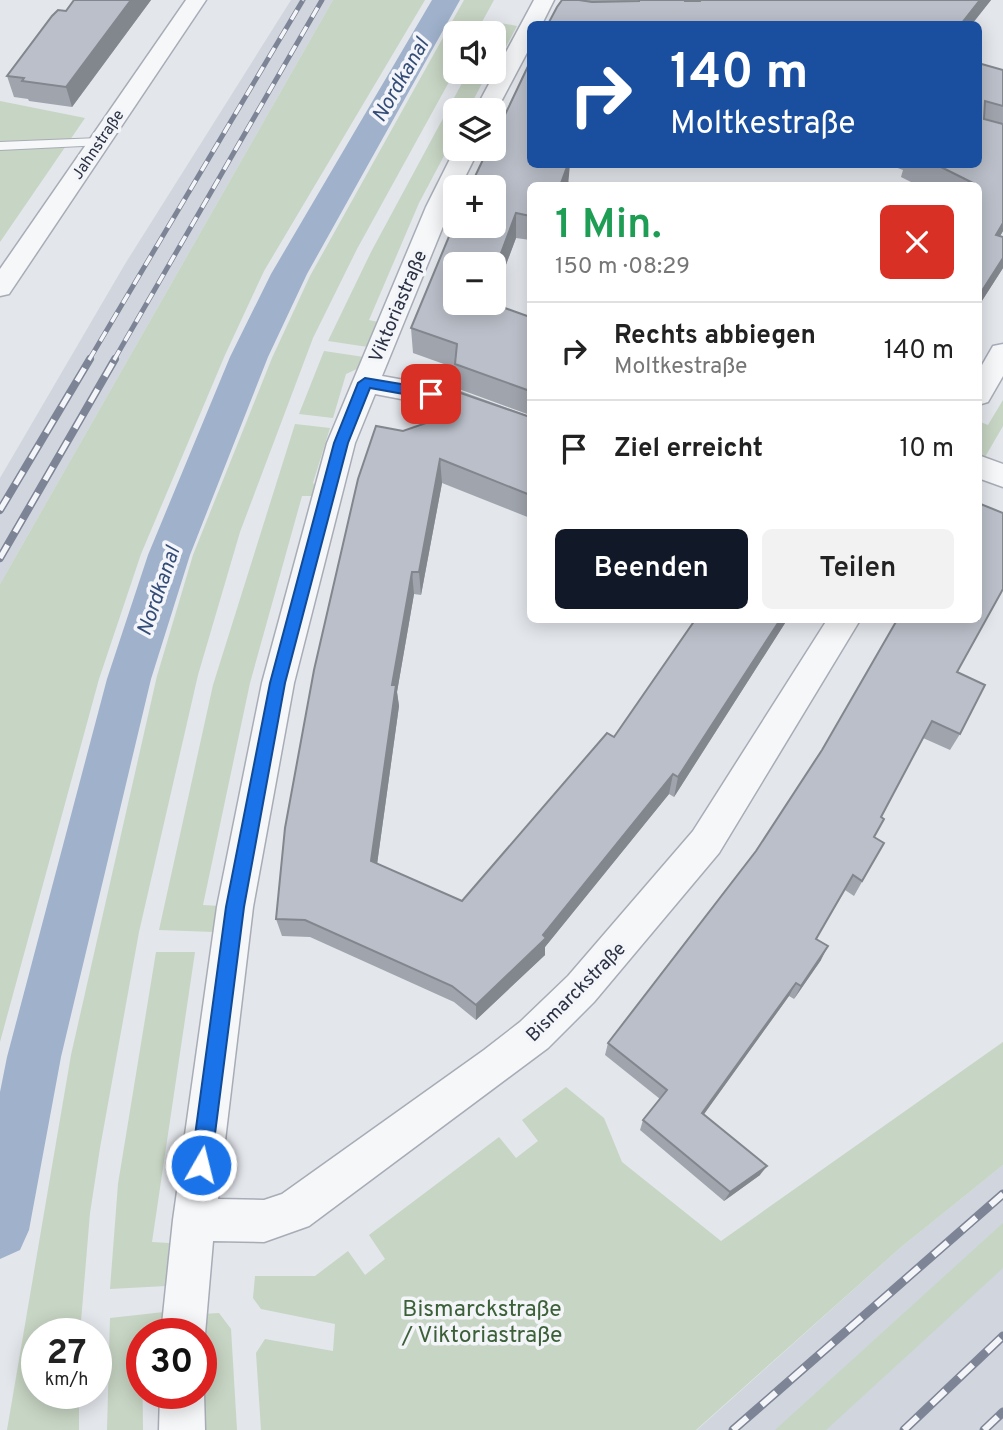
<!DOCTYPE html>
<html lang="de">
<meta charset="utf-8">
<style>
body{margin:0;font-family:Overpass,sans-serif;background:#f2f2f2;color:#222;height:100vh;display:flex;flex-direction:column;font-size:26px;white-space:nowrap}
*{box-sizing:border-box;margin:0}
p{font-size:23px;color:#767676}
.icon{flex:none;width:38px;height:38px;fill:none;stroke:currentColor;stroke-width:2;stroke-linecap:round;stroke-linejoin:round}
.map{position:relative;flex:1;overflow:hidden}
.sheet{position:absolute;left:527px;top:182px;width:455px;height:441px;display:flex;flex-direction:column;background:#fff;border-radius:10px;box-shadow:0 4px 18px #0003}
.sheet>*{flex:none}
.hud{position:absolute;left:527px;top:21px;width:455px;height:147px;border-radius:10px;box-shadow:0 4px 18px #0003;background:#1a4fa0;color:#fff;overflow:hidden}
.fabs{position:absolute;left:443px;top:21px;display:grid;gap:14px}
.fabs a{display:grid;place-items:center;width:63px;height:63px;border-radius:10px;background:#fff;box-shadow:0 4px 18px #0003;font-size:35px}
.speed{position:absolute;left:21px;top:1318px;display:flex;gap:14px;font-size:35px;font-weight:700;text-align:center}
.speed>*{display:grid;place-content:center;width:91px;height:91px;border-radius:50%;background:#fff;box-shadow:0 4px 18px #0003;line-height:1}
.speed small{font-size:18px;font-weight:400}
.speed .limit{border:10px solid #d22;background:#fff;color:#111}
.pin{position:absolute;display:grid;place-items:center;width:60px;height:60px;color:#fff;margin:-30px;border-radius:14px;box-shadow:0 4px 10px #0006}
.me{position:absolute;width:77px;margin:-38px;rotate:8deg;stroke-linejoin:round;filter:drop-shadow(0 0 5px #0008)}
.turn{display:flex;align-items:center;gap:24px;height:147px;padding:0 28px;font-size:32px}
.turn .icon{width:91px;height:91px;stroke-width:2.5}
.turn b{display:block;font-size:49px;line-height:60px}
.round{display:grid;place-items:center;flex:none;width:74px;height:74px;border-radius:10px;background:#f2f2f2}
.overview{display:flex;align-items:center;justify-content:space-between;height:119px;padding:0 28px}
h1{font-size:42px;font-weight:600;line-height:52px;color:#1e9e55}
.action{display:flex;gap:14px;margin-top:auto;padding:14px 28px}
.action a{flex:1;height:80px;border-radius:10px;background:#111827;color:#fff;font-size:28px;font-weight:600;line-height:80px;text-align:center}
.action a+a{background:#f2f2f2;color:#222}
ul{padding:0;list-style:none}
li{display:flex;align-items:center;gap:21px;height:98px;padding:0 28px;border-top:2px solid #e0e0e0}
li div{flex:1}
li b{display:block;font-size:26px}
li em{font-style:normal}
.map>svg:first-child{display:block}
.built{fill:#d1d5dd}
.green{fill:#c7d5c4}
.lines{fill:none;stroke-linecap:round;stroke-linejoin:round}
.canal{fill:#9fb1cb;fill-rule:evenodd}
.lane-casing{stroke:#a8acb6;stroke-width:2}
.street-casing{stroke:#a8acb6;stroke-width:3}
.lane{fill:#f6f7f9;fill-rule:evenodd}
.street{fill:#f6f7f9;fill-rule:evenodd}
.rail-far2-casing{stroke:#7d8495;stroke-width:5}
.rail-far1-casing{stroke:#7d8495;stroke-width:8}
.rail-casing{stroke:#7d8495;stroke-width:9}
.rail-far2{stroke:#f3f5f9;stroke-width:3.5;stroke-dasharray:11;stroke-linecap:butt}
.rail-far1{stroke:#f3f5f9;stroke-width:5;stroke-dasharray:15;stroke-linecap:butt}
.rail{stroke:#f3f5f9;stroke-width:6;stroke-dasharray:19;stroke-linecap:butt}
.wall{fill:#a0a4ad}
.shaded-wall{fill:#82868d}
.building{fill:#babfc9;stroke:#82868d;stroke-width:2}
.route{fill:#1a73e8;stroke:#114b97;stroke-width:2}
.labels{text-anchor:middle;stroke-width:7;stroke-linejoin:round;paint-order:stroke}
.far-street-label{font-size:16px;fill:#2b3244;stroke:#f3f5f9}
.street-label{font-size:19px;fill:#2b3244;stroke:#f3f5f9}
.water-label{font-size:21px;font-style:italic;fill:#344d78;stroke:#f3f5f9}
.near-park-label{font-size:23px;fill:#3c6038;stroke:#f3f5f9}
</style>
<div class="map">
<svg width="1003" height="1430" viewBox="0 0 1003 1430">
<rect width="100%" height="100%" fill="#e3e6eb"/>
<g class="built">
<polygon points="291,0 333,0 0,584 0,478 125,264"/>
<polygon points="1003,1165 1003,1430 697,1430 900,1248"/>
</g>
<g class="green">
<polygon points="333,0 425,0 264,271 225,355 141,554 99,679 0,1042 0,584"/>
<polygon points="464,0 494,0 476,33 455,33 455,71 357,249 313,338 240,532 198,675 139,932 100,1148 90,1213 80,1333 37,1334 37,1393 79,1393 79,1430 7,1430 71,1055 157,676 193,555 272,358 310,276"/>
<polygon points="495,22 517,26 501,56 504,59 501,63 494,62 494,33 489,33"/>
<polygon points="468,72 488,72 468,110 455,110 455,135 419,203 369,320 378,322 368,347 328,341 371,252"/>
<polygon points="0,101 85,118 0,242"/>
<polygon points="324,351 364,357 359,368 346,374 333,418 299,414"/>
<polygon points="1003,400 1003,426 985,457 978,453 978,421 988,425"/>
<polygon points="295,424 330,428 313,483 317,487 315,496 302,496 250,683 203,905 219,906 214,932 159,930 213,685"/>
<polygon points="156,952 195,952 152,1242 169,1243 166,1286 110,1289 118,1184"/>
<polygon points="1003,1042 1003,1165 900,1248 696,1430 261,1430 256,1353 265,1339 333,1351 335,1324 261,1309 253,1298 255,1276 315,1276 348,1251 365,1275 385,1259 369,1235 499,1137 516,1158 538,1141 522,1120 566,1087 604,1118 622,1162 721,1241"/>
<polygon points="1003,1223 1003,1268 826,1430 775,1430"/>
<polygon points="164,1312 162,1333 142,1334 143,1430 107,1430 110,1318"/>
<polygon points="219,1313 231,1329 237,1430 202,1430 203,1314"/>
</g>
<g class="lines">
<polygon class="canal" points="432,0 460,0 307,274 268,357 190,555 151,679 61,1057 29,1230 20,1250 0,1259 0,1092 7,1057 107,679 148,555 230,357 271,274"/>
<g class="lane-casing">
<polygon id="lane" points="99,138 103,139 103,145 0,150 0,142"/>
</g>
<g class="street-casing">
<g id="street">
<polygon points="186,0 206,0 9,294 0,296 0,269"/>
<polygon points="534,0 554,0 542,24 530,24 530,47 494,115 494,110 475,110"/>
<polygon points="455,149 479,149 460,187 455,187 455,197 382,376 448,388 530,418 530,439 443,407 375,394 355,443 294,683 253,907 218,1199 264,1200 282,1194 484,1050 520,1022 568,976 693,831 827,620 860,620 719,853 594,1002 548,1048 309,1226 264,1242 213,1241 205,1334 201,1343 201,1334 161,1334 173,1220 217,907 262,683 327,443 426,207"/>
<polygon points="1003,344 1003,376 988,402 978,405 978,372 993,346"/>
<polygon points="978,455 1003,464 1003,487 978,478"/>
<polygon points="201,1385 204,1393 205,1430 159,1430 160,1393 201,1393"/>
</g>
</g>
<use href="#lane" class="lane"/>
<use href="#street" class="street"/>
<g class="rail-far2-casing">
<g id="rail-far2">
<polyline points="89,360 303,0"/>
<polyline points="114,360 322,0"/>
</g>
</g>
<g class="rail-far1-casing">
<g id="rail-far1">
<polyline points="0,510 90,359"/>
<polyline points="0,558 115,359"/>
</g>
</g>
<g class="rail-casing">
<g id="rail">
<polyline points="733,1430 1003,1194"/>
<polyline points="904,1430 1003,1336"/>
<polyline points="984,1430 1003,1412"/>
</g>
</g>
<use href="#rail-far2" class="rail-far2"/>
<use href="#rail-far1" class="rail-far1"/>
<use href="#rail" class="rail"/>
</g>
<g class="wall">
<polygon points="74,0 151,0 72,107 29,101 28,99 14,97 7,76 66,11"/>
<polygon points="562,0 991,0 972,24 548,24"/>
<polygon points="530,62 569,184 568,186 530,186 530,240 516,238 494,297 494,264 455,303 530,317 530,415 456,388 455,368 413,353 411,328"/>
<polygon points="978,63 1003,70 1003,231 1000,236 1003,268 978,307 978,186 919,186 901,177 903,170 887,164 978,164"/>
<polygon points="530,417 530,518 442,483 421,595 414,594 397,692 399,706 377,864 462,901 614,737 695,620 787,620 674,797 669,794 545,947 545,955 476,1020 454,1002 310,937 282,936 276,919 403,431"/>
<polygon points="958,672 960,734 950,750 923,738 881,817 874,838 884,843 854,896 845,890 816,939 821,960 794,999 789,996 703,1115 760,1175 724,1201 640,1130 643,1120 660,1099 605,1055 608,1043"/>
</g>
<g class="shaded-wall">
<polygon points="131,0 151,0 72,107 66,87"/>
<polygon points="980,0 991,0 972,24 961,24"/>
<polygon points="568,164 570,164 568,186 560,186"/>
<polygon points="516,213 516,238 494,297 494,272"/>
<polygon points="1003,223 1003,231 986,260 996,235"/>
<polygon points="1003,258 1003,268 978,307 978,297"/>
<polygon points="440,459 442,483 421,595 419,572"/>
<polygon points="412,572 414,594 397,692 399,706 375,879 371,861 392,685"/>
<polygon points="780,620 787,620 674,797 678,777"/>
<polygon points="673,774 669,794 545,947 545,955 476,1020 476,1005 543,935"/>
<polygon points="828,946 821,960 794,999 801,986"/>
<polygon points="796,983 789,996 697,1124 702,1113"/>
<polygon points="767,1166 760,1175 724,1201 730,1192"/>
</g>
<g class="building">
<polygon points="74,0 131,0 66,87 22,81 24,78 7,76 52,16 58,10 66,11"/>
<polygon points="562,0 579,0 592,2 639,1 639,0 685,0 685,1 700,1 701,0 980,0 961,24 548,24 557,7"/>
<polygon points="530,62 530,164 568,164 560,186 530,186 530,216 516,213 494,272 494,264 455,264 455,303 491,303 530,317 530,391 455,364 457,344 411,328 455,222 455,226 494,226 494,187 470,187 488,149 494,149 494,138"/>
<polygon points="978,63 1003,70 1003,106 985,101 984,119 1003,124 1003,223 996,235 1003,237 1003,258 978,297 978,186 974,186 975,184 935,164 978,164"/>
<polygon points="452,390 530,417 530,495 440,459 419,572 412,572 392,685 396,685 371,861 462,901 607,733 614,737 695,620 780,620 678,777 673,774 543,935 546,938 476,1005 452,986 305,920 276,919 285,828 314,670 358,479 376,426 403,431 432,421"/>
<polygon points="978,503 1003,513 1003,589 957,672 985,685 960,734 932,721 881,817 884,819 874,837 884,843 862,881 853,875 816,939 828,946 801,986 796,983 702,1113 767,1166 730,1192 643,1120 667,1090 608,1043 756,851 822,750 897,620 978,620"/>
</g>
<polygon class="route" points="365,378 431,389 438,394 431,399 370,388 348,443 285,683 244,907 211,1165 208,1172 201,1175 194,1172 191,1165 226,907 270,683 334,443 358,383"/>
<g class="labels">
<g class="far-street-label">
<text transform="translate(97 144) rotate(-56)" y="6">Jahnstraße</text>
</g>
<g class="street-label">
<text transform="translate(397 306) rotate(-67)" y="7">Viktoriastraße</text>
<text transform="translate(575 991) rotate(-45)" y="7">Bismarckstraße</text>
</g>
<g class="water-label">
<text transform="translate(400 80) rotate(-60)" y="7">Nordkanal</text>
<text transform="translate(158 591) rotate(-71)" y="7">Nordkanal</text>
</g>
<g class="near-park-label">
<text x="482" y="1316">Bismarckstraße<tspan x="482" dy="26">/ Viktoriastraße</tspan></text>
</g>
</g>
</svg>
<div class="fabs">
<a><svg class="icon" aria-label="sound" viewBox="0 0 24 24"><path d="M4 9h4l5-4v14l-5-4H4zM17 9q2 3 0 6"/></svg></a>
<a><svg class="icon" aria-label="layers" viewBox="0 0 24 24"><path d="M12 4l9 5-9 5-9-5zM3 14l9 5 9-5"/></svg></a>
<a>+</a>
<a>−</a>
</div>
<div class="speed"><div>27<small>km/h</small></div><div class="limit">30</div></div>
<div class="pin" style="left:431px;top:394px;background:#d93025"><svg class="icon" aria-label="arrive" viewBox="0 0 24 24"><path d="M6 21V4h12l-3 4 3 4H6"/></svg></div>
<svg class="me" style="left:201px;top:1165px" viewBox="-20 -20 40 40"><circle r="17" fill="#1a73e8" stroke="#fff" stroke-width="3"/><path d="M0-11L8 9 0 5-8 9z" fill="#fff"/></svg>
<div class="hud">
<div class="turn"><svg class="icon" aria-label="right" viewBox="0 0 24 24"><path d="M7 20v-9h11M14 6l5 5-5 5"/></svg><div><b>140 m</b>Moltkestraße</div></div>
</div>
<section class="sheet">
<div class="overview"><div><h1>1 Min.</h1><p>150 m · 08:29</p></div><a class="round" style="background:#d93025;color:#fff"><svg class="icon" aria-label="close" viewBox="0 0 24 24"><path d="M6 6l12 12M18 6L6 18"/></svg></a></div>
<ul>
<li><svg class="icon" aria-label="right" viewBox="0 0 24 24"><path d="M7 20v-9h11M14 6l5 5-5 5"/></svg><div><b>Rechts abbiegen</b><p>Moltkestraße</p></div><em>140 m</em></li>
<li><svg class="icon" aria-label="arrive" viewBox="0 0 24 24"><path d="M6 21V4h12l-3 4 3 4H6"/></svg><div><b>Ziel erreicht</b></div><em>10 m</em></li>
</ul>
<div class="action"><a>Beenden</a><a>Teilen</a></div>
</section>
</div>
